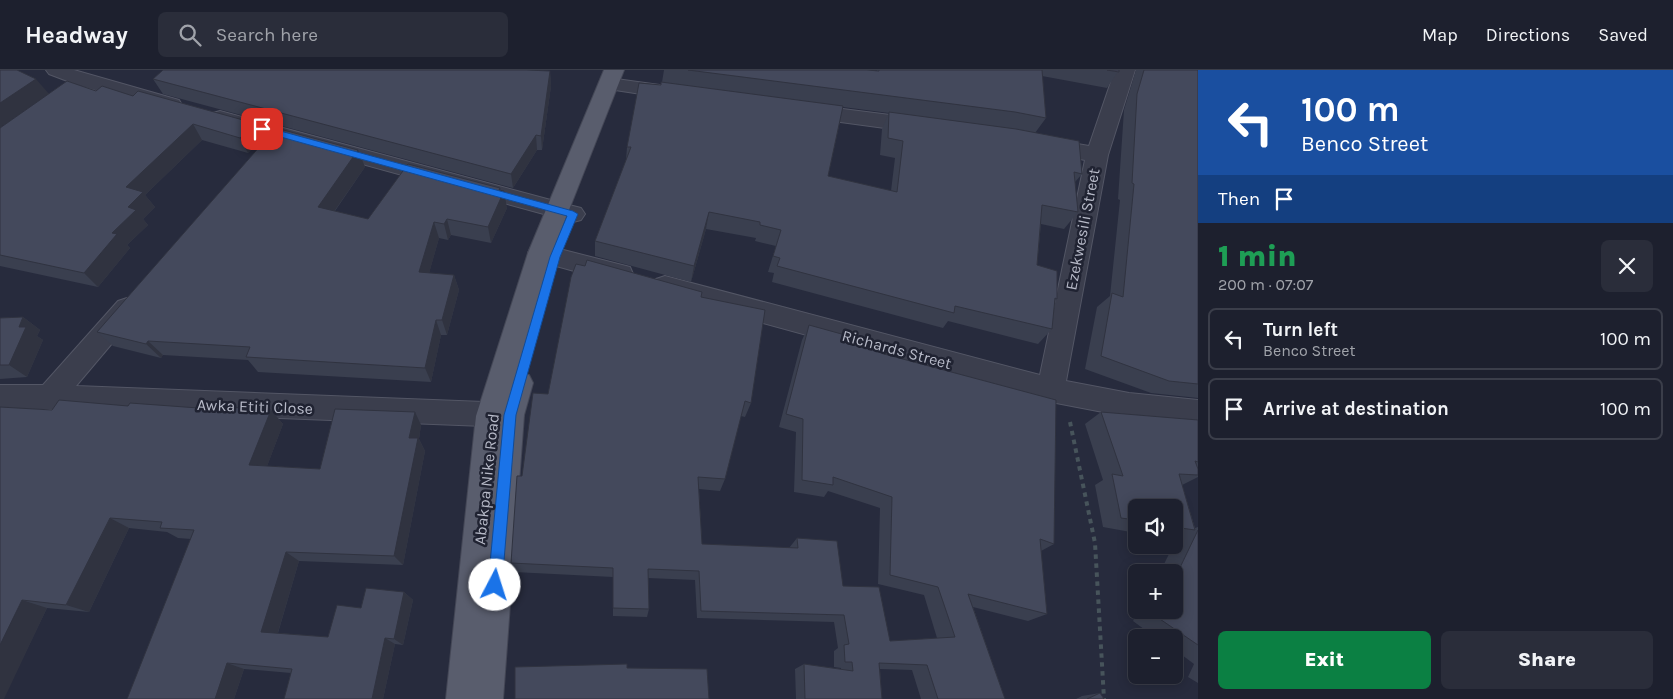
<!DOCTYPE html>
<meta charset="utf-8">
<style>
body{margin:0;font-family:Karla,sans-serif;background:#2a2d3a;color:#f1f3f6;height:100vh;display:flex;flex-direction:column;font-size:19px;white-space:nowrap}
*{box-sizing:border-box;margin:0}
p{font-size:16px;color:#a0a3aa}
.icon{flex:none;width:28px;height:28px;fill:none;stroke:currentColor;stroke-width:2;stroke-linecap:round;stroke-linejoin:round}
.map{position:relative;flex:1;overflow:hidden}
.side{display:flex;flex-direction:column;background:#1d202e;width:475px}
.side>*{flex:none}
.guide{background:#1a4fa0;color:#fff;overflow:hidden}
.controls{position:absolute;left:1128px;top:429px;display:grid;gap:10px}
.controls a{display:grid;place-items:center;width:55px;height:55px;border-radius:8px;background:#1d202e;box-shadow:0 2px 12px #0003,0 0 0 1px #3b3e4a;font-size:25px}
.pin{position:absolute;display:grid;place-items:center;width:42px;height:42px;color:#fff;margin:-21px;border-radius:10px;box-shadow:0 2px 8px #0006}
.me{position:absolute;width:55px;margin:-28px;rotate:5deg;stroke-linejoin:round;filter:drop-shadow(0 0 4px #0008)}
.turn{display:flex;align-items:center;gap:18px;height:105px;padding:0 20px;font-size:22px}
.turn .icon{width:65px;height:65px;stroke-width:2.5}
.turn b{display:block;font-size:35px;line-height:42px}
.then{display:flex;align-items:center;height:48px;padding:0 20px;background:#0003;gap:10px;font-size:19px}
.round{display:grid;place-items:center;flex:none;width:52px;height:52px;border-radius:8px;background:#2a2d3a}
.summary{display:flex;align-items:center;justify-content:space-between;height:85px;padding:0 20px}
h1{font-size:30px;font-weight:800;line-height:38px;color:#1e9e55}
.button{display:flex;gap:10px;margin-top:auto;padding:10px 20px}
.button a{flex:1;height:58px;border-radius:8px;background:#0b8043;color:#fff;font-size:20px;font-weight:800;line-height:58px;text-align:center}
.button a+a{background:#2a2d3a;color:#f1f3f6}
ul{padding:0;list-style:none}
li{display:flex;align-items:center;gap:15px;height:62px;margin:0 10px 8px;padding:0 10px;border:2px solid #3b3e4a;border-radius:8px}
li div{flex:1}
li b{display:block;font-size:19px}
li em{font-style:normal}
header{display:flex;align-items:center;gap:30px;box-sizing:border-box;height:70px;padding:0 25px;background:#1d202e;border-bottom:1px solid #3b3e4a}
header strong{font-size:24px}
nav{display:flex;gap:28px;margin-inline-start:auto;font-size:18px}
.search{width:350px;height:45px;background:#2a2d3a;display:flex;align-items:center;gap:12px;box-sizing:border-box;padding:0 18px;border-radius:8px;color:#a0a3aa;font-size:19px}
main{display:flex;flex:1;min-height:0}
.map>svg:first-child{display:block}
.lines{fill:none;stroke-linecap:round;stroke-linejoin:round}
.street-casing{stroke:#535665;stroke-width:2}
.primary-casing{stroke:#444756;stroke-width:2}
.path{stroke:#47545b;stroke-width:4;stroke-dasharray:4.5 4.5;stroke-linecap:butt}
.street{fill:#3b3e4d;fill-rule:evenodd}
.primary{fill:#595d6d;fill-rule:evenodd}
.wall{fill:#3a3f4f;fill-rule:evenodd}
.shaded-wall{fill:#303340}
.building{fill:#44495c;stroke:#303340}
.route{fill:#1a73e8;stroke:#114b97}
.labels{text-anchor:middle;stroke-width:5;stroke-linejoin:round;paint-order:stroke}
.street-label{font-size:16px;fill:#b7bac8;stroke:#202332}
</style>
<header>
<strong>Headway</strong>
<div class="search"><svg class="icon" aria-label="search" viewBox="0 0 24 24"><circle cx="10" cy="10" r="6"/><path d="M15 15l6 6"/></svg>Search here</div>
<nav><a>Map</a><a>Directions</a><a>Saved</a></nav>
</header>
<main>
<div class="map">
<svg width="1198" height="629" viewBox="0 0 1198 629">
<rect width="100%" height="100%" fill="#272b3d"/>
<g class="lines">
<g class="street-casing">
<g id="street">
<polygon points="46,0 74,0 179,30 182,35 179,40 172,42 78,15 49,4"/>
<polygon points="1115,0 1135,0 1108,85 1066,311 1129,323 1198,330 1198,354 1129,347 1051,332 665,226 656,223 652,216 656,209 665,206 1040,305 1085,90 1035,80 1032,75 1035,70 1043,68 1089,76"/>
<polygon points="609,8 674,17 681,19 684,23 681,27 674,29 602,18 599,14 602,10"/>
<polygon points="803,34 922,49 929,51 933,56 929,61 922,63 796,46 793,41 796,36"/>
<polygon points="220,41 573,136 581,138 585,144 581,150 573,152 213,53 210,48 213,43"/>
<polygon points="540,174 630,197 633,204 630,211 621,214 531,189 528,183 531,177"/>
<polygon points="127,228 136,231 140,238 136,245 76,316 510,333 520,336 524,345 520,354 510,357 50,339 0,339 0,315 43,315 118,231"/>
</g>
</g>
<g class="primary-casing">
<polygon id="primary" points="604,0 624,0 552,183 517,302 529,305 533,313 524,345 503,629 446,629 476,346 528,183"/>
</g>
<polyline class="path" points="1070,352 1095,473 1104,629"/>
<use href="#street" class="street"/>
<use href="#primary" class="primary"/>
</g>
<g class="wall">
<polygon points="0,0 49,24 96,21 133,26 254,53 262,68 248,83 202,70 145,125 155,137 143,149 148,155 127,175 130,178 98,217 0,196"/>
<path d="M 664,0 L 867,0 L 877,1 L 877,0 L 1119,0 L 1107,18 L 1042,6 L 1046,48 L 1035,63 L 1082,104 L 1075,112 L 1078,142 L 1064,159 L 1041,154 L 1037,195 L 1057,229 L 1055,231 L 1052,259 L 1038,274 L 948,251 L 943,258 L 772,212 L 774,203 L 768,202 L 776,176 L 755,171 L 756,168 L 706,159 L 691,212 L 595,186 L 595,171 L 626,90 L 627,77 L 661,15 L 662,12 ZM 843,37 L 889,43 L 882,59 L 880,85 L 895,88 L 891,121 L 828,106 Z"/>
<polygon points="1136,0 1198,0 1198,328 1151,323 1085,299 1097,237 1110,226 1120,130 1118,129 1124,40"/>
<polygon points="550,1 551,16 542,80 537,80 513,118 163,24 153,9"/>
<polygon points="358,80 365,97 335,141 368,149 500,118 507,138 491,173 451,165 448,170 439,168 429,203 454,205 459,220 447,265 441,265 431,312 258,302 248,290 163,285 161,288 113,276 97,262"/>
<polygon points="701,227 751,333 745,347 741,346 725,409 720,421 699,419 702,474 789,478 797,468 843,516 890,571 937,568 924,525 878,514 880,438 828,421 824,427 794,422 796,362 779,357 802,270 809,255 884,284 1054,474 1041,481 1047,544 1028,551 973,537 1005,629 921,629 912,600 880,599 882,629 796,629 795,599 804,594 841,599 841,598 834,597 834,581 838,578 834,552 697,548 695,510 648,508 649,539 647,547 613,546 613,507 514,502 511,493 522,406 548,324"/>
<polygon points="23,247 40,260 37,266 43,270 27,307 0,309 0,248"/>
<polygon points="128,336 212,339 271,340 283,354 267,396 320,399 415,342 421,355 419,369 425,381 403,495 299,491 278,563 328,567 361,538 404,522 413,530 403,575 395,574 383,629 284,629 291,603 244,599 234,629 191,469 178,468 167,462 129,458 89,542 47,538 3,629 0,629 52,340"/>
<polygon points="1101,342 1198,350 1198,407 1182,415 1195,458 1198,457 1198,613 1188,607 1194,594 1174,579 1174,568 1156,568 1133,551 1140,540 1174,540 1174,502 1160,502 1177,468 1174,469 1174,438 1136,438 1136,463 1103,457 1095,415 1103,410 1085,354"/>
<polygon points="1100,623 1104,629 1076,629 1082,626"/>
</g>
<g class="shaded-wall">
<polygon points="550,1 551,16 542,80 541,66"/>
<polygon points="36,9 49,24 0,58 0,33"/>
<polygon points="254,53 262,68 248,83 240,68"/>
<polygon points="193,54 202,70 145,125 155,137 143,149 148,155 127,175 130,178 98,217 84,203 112,163 128,137 126,117"/>
<polygon points="536,65 537,80 513,118 511,104"/>
<polygon points="358,80 365,97 326,153 318,137"/>
<polygon points="500,118 501,127 504,121 507,138 491,173 488,157 499,120"/>
<polygon points="709,142 706,159 691,212 694,196"/>
<polygon points="447,149 451,165 448,170 444,154"/>
<polygon points="434,152 439,168 425,218 419,202"/>
<polygon points="454,205 459,220 447,265 442,250"/>
<polygon points="23,247 40,260 37,266 43,270 27,307 9,295 19,257"/>
<polygon points="436,250 441,265 431,312 425,298"/>
<polygon points="148,271 163,285 161,288 146,274"/>
<polygon points="271,340 283,354 263,407 249,395"/>
<polygon points="415,342 421,355 419,369 425,381 403,495 394,486 409,368"/>
<polygon points="110,448 129,458 89,542 66,535"/>
<polygon points="286,482 299,491 276,569 261,562"/>
<polygon points="404,522 413,530 403,575 394,569"/>
<polygon points="22,530 47,538 4,629 0,629 0,575"/>
<polygon points="385,568 395,574 383,629 372,629"/>
<polygon points="227,593 244,599 234,629 215,629"/>
</g>
<g class="building">
<polygon points="0,0 17,0 36,9 0,33"/>
<polygon points="163,0 527,0 550,1 541,66 536,65 511,104 153,9"/>
<polygon points="688,0 867,0 879,1 879,0 1042,0 1046,48 1015,42"/>
<polygon points="1107,0 1119,0 1119,2"/>
<polygon points="1144,0 1198,0 1198,314 1169,311 1101,286 1112,223 1123,227 1134,114 1132,113 1137,24"/>
<polygon points="67,11 96,21 102,16 133,26 138,21 254,53 240,68 193,54 126,117 143,122 128,137 136,140 112,163 117,164 84,203 0,185 0,58"/>
<polygon points="661,12 843,36 828,106 897,122 903,71 888,68 889,42 1016,59 1079,71 1082,104 1074,102 1078,142 1042,135 1037,195 1057,201 1057,229 1055,228 1052,259 955,236 954,243 777,196 780,188 773,186 781,160 760,155 760,152 709,142 694,196 595,171 631,77 627,77 639,13 661,15"/>
<polygon points="276,58 358,80 318,137 368,149 408,94 500,118 499,120 504,121 488,157 447,149 444,154 434,152 419,202 454,205 442,250 436,250 425,298 246,287 250,277 148,271 146,274 97,262"/>
<polygon points="587,190 702,222 701,227 765,240 751,333 745,331 725,409 698,407 702,474 798,478 797,468 837,471 843,516 879,517 890,571 955,567 938,517 890,505 892,427 833,407 833,415 802,410 803,349 786,344 809,255 885,276 884,284 1056,330 1054,474 1040,469 1047,544 968,524 1005,629 938,629 927,595 879,593 882,629 805,629 804,594 853,601 852,592 845,592 844,575 849,574 844,545 701,541 699,501 648,499 649,539 613,538 613,498 511,493 517,406 522,406 533,323 548,324 571,207 576,194 585,196"/>
<polygon points="23,247 19,257 26,257 9,295 0,295 0,248"/>
<polygon points="59,330 128,336 130,333 212,339 213,336 271,340 249,395 320,399 335,339 415,342 409,368 418,368 394,486 286,482 261,562 328,567 337,535 361,538 366,518 404,522 394,569 385,568 372,629 284,629 292,599 227,593 215,629 127,629 194,460 160,458 162,452 110,448 66,535 22,530 0,575 0,337 52,340"/>
<polygon points="1101,342 1198,350 1198,392 1195,391 1198,399 1198,405 1179,404 1195,460 1174,457 1174,438 1136,438 1136,450 1121,448 1112,404 1123,406"/>
<polygon points="1198,460 1198,575 1154,545 1157,540 1174,540 1174,510"/>
<polygon points="627,594 627,598 707,599 709,629 515,629 515,597"/>
<polygon points="1100,623 1104,629 1087,629"/>
</g>
<polygon class="route" points="262,56 573,141 578,144 560,187 516,345 502,515 500,520 495,522 490,520 488,515 504,345 550,187 567,146 259,61 259,57"/>
<g class="labels">
<g class="street-label">
<text transform="translate(1082 159) rotate(-79)" y="6">Ezekwesili Street</text>
<text transform="translate(897 279) rotate(15)" y="6">Richards Street</text>
<text transform="translate(255 336) rotate(2)" y="6">Awka Etiti Close</text>
<text transform="translate(486 409) rotate(-84)" y="6">Abakpa Nike Road</text>
</g>
</g>
</svg>
<div class="controls">
<a><svg class="icon" aria-label="sound" viewBox="0 0 24 24"><path d="M4 9h4l5-4v14l-5-4H4zM17 9q2 3 0 6"/></svg></a>
<a>+</a>
<a>−</a>
</div>
<div class="pin" style="left:262px;top:59px;background:#d93025"><svg class="icon" aria-label="arrive" viewBox="0 0 24 24"><path d="M6 21V4h12l-3 4 3 4H6"/></svg></div>
<svg class="me" style="left:495px;top:515px" viewBox="-20 -20 40 40"><circle r="19" fill="#fff"/><path d="M0-13L10 11 0 6-10 11z" fill="#1a73e8"/></svg>
</div>
<section class="side">
<div class="guide">
<div class="turn"><svg class="icon" aria-label="left" viewBox="0 0 24 24"><path d="M17 20v-9H6M10 6l-5 5 5 5"/></svg><div><b>100 m</b>Benco Street</div></div>
<div class="then">Then<svg class="icon" aria-label="arrive" viewBox="0 0 24 24"><path d="M6 21V4h12l-3 4 3 4H6"/></svg></div>
</div>
<div class="summary"><div><h1>1 min</h1><p>200 m · 07:07</p></div><a class="round"><svg class="icon" aria-label="close" viewBox="0 0 24 24"><path d="M6 6l12 12M18 6L6 18"/></svg></a></div>
<ul>
<li><svg class="icon" aria-label="left" viewBox="0 0 24 24"><path d="M17 20v-9H6M10 6l-5 5 5 5"/></svg><div><b>Turn left</b><p>Benco Street</p></div><em>100 m</em></li>
<li><svg class="icon" aria-label="arrive" viewBox="0 0 24 24"><path d="M6 21V4h12l-3 4 3 4H6"/></svg><div><b>Arrive at destination</b></div><em>100 m</em></li>
</ul>
<div class="button"><a>Exit</a><a>Share</a></div>
</section>
</main>
